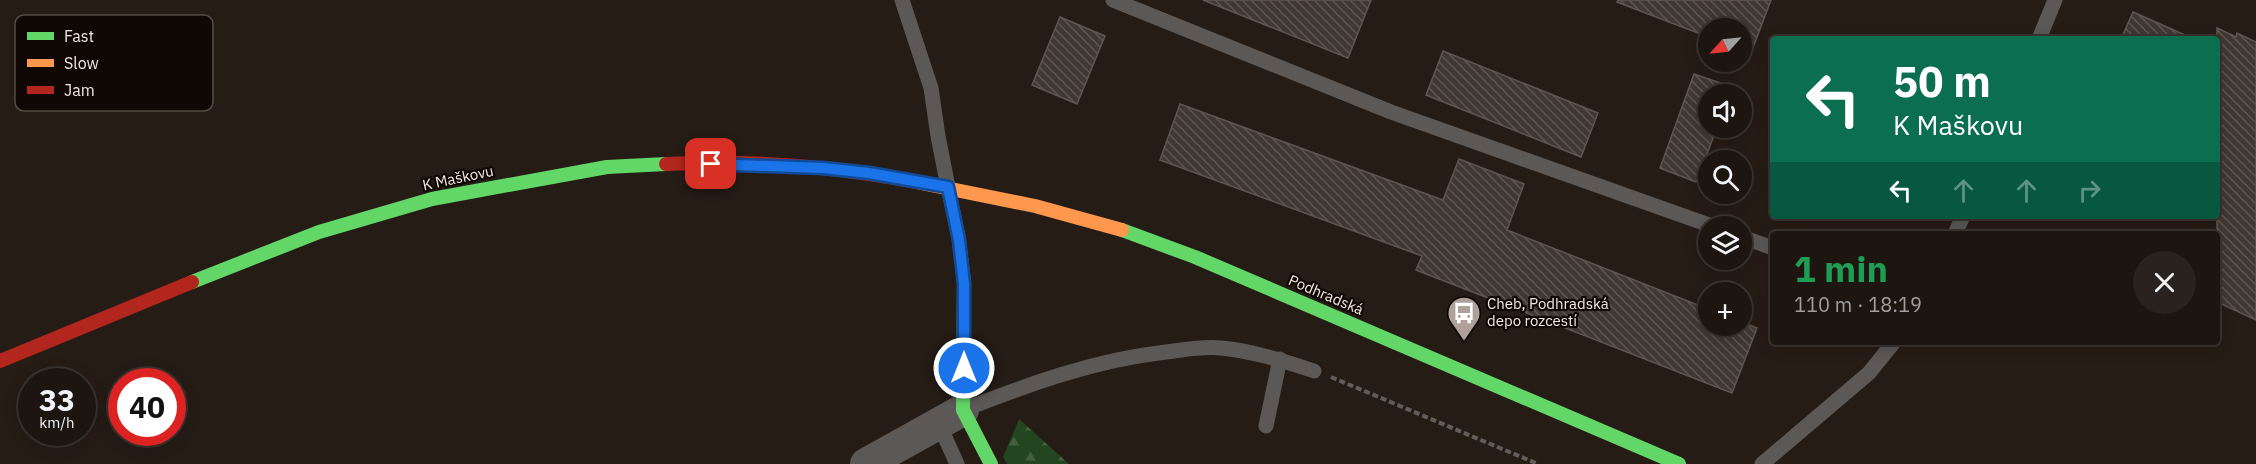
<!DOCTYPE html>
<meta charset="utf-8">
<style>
body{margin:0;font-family:"IBM Plex Sans",sans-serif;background:#29221e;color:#f1f3f6;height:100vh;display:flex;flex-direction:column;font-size:22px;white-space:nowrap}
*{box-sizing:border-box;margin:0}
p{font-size:20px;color:#a09f9f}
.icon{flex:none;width:33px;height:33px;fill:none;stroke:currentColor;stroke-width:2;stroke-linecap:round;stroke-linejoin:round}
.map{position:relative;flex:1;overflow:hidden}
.drawer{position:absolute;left:1770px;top:231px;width:450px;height:114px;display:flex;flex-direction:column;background:#1c1510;border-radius:6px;box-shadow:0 3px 15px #0003,0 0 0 2px #3a3430}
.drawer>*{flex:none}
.guide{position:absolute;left:1770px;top:36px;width:450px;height:183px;border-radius:6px;box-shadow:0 3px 15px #0003,0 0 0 2px #3a3430;background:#0b6e4f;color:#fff;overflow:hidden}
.needle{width:39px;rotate:243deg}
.controls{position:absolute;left:1698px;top:18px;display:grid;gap:12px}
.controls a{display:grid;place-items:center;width:54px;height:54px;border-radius:50%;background:#1c1510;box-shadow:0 3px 15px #0003,0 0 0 2px #3a3430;font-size:30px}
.speed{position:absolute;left:18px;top:368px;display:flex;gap:12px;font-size:30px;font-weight:700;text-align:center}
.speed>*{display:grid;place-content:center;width:78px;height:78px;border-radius:50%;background:#1c1510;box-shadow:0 3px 15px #0003,0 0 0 2px #3a3430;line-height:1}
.speed small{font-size:15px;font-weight:400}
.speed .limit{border:9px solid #d22;background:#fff;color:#111}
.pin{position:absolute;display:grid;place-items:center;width:51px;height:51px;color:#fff;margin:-26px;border-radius:12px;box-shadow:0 3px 9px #0006}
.me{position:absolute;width:66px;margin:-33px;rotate:0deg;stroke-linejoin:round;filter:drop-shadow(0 0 4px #0008)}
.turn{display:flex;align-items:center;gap:21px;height:126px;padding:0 24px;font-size:27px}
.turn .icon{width:78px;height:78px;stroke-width:2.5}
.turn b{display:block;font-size:42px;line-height:51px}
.lanes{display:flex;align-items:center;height:57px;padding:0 24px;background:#0003;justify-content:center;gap:30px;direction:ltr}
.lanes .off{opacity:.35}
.round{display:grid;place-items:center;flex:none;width:63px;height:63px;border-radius:32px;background:#29221e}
.summary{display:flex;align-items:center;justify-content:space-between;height:102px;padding:0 24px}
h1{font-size:36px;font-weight:700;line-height:45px;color:#1e9e55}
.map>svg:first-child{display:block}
.forest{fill:url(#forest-firs)}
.building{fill:url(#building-back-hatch);stroke:#5f5651;stroke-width:1.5}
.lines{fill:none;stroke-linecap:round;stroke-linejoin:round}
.path{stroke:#625d5a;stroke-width:4;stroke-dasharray:6 3;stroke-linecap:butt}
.lane{stroke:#5c5856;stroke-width:15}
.street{stroke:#5c5856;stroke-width:32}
.fast{stroke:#63d668;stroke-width:14}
.slow{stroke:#ff974d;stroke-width:14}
.jam{stroke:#b3261e;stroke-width:14}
.route-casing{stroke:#114b97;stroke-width:15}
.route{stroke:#1a73e8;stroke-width:10}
.labels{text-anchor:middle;stroke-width:4.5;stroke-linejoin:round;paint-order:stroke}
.street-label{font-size:15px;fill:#f5e8e1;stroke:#0f0804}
.poi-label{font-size:15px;fill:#f5e8e1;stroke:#0f0804;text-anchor:start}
.key{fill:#0f0804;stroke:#544b46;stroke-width:1.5}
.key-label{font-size:16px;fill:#f5e8e1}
</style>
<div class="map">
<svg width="2256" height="464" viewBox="0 0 2256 464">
<defs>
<pattern id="forest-firs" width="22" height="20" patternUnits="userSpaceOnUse" patternTransform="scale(1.5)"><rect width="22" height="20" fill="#23451f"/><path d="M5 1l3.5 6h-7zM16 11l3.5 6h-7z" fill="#44603f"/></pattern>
<pattern id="building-back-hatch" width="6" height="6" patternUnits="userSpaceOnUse" patternTransform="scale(1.5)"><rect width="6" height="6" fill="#413833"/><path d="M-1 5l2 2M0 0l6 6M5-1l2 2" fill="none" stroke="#5d5550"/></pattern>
</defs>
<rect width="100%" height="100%" fill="#261c16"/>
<polygon class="forest" points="1019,419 1069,464 1007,464 1003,457"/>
<g class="building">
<polygon points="1203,0 1371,0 1348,58"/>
<polygon points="1618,0 1771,0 1751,53 1742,49 1742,28 1708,28 1708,37 1617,2"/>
<polygon points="2133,12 2194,39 2121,39"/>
<polygon points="1060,17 1105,36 1077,104 1032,85"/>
<polygon points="2217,28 2236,37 2237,33 2256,42 2256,320 2217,302"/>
<polygon points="1443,51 1598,113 1581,157 1426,95"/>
<polygon points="1694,74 1732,87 1729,94 1708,94 1708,128 1717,128 1696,182 1660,168"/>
<polygon points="1180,104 1443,200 1459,159 1524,184 1507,230 1708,309 1708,326 1742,326 1742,322 1757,328 1732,393 1416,270 1422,256 1160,160"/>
</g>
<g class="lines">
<polyline class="path" points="1331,377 1538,464"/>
<g class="lane">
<polyline points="902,0 931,88 938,136 948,187"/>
<polyline points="1113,0 1391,112 1712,226"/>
<polyline points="2039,39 2055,0"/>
<polyline points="1955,234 1963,216"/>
<polyline points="1742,237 1773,248"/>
<path d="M 963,410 C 1029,384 1095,360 1166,352 C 1183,350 1203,346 1221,348 C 1253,351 1284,361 1314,371"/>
<polyline points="939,424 957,464"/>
<polyline points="1266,426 1280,359"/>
<polyline points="1762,464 1869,373 1894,342"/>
</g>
<polyline class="street" points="866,464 963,410"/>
<g class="fast">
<polyline points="948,187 959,240 964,283 963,410 991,464"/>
<polyline points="1122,230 1195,257 1679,464"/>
<polyline points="192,282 319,232 432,199 607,167 666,164"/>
</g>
<polyline class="slow" points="916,182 1035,206 1122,230"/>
<g class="jam">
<path d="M 666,164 C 749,160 834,166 916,182"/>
<polyline points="0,361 192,282"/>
</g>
</g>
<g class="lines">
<g class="route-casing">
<polyline id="route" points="711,164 823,168 869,173 948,187 959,240 964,284 964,368"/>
</g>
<use href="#route" class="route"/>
</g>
<defs>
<g id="bus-pin" transform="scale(1.725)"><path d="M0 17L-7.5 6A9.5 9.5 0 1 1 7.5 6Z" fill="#ada19a" stroke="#0f0804"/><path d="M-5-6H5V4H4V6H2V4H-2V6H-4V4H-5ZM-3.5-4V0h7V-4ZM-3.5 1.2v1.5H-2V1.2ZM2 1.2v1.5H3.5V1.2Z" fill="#fff"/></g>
</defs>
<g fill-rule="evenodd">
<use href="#bus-pin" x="1464" y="313"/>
</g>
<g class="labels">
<g class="street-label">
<text transform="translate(458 178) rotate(-12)" y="5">K Maškovu</text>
<text transform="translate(1326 295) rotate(23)" y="5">Podhradská</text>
</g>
<g class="poi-label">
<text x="1487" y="309">Cheb, Podhradská<tspan x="1487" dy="17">depo rozcestí</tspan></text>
</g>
</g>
<rect x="15" y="15" width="198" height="96" rx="9" class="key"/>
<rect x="27" y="32" width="27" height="8" fill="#63d668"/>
<rect x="27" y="59" width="27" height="8" fill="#ff974d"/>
<rect x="27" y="86" width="27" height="8" fill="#b3261e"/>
<g class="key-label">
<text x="64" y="42">Fast</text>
<text x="64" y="69">Slow</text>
<text x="64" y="96">Jam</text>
</g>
</svg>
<div class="controls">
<a><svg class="needle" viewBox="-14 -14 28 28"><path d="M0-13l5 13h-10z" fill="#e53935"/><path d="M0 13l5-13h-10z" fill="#a09f9f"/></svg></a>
<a><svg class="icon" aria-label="sound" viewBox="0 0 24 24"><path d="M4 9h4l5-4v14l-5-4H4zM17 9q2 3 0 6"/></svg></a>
<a><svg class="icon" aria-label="search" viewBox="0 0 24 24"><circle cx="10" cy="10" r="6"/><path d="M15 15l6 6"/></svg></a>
<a><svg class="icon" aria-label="layers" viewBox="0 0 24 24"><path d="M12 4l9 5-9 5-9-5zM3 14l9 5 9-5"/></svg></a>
<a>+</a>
</div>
<div class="speed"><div>33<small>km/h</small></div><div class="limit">40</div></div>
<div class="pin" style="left:711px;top:164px;background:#d93025"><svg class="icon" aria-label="arrive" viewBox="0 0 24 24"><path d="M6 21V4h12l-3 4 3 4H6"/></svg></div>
<svg class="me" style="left:964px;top:368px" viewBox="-20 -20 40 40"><circle r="17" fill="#1a73e8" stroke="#fff" stroke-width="3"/><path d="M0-11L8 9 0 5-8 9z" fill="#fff"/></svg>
<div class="guide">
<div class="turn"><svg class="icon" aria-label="left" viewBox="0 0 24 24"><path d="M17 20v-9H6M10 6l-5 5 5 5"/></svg><div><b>50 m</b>K Maškovu</div></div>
<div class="lanes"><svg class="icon" aria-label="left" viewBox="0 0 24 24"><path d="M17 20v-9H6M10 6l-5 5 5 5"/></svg><svg class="icon off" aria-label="ahead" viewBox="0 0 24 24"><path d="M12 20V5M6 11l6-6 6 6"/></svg><svg class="icon off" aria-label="ahead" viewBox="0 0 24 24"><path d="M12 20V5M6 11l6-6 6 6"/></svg><svg class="icon off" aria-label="right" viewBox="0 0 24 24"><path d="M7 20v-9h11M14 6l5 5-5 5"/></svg></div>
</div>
<section class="drawer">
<div class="summary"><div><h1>1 min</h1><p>110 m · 18:19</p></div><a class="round"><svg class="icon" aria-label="close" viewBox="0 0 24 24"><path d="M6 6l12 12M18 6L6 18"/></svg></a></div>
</section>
</div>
